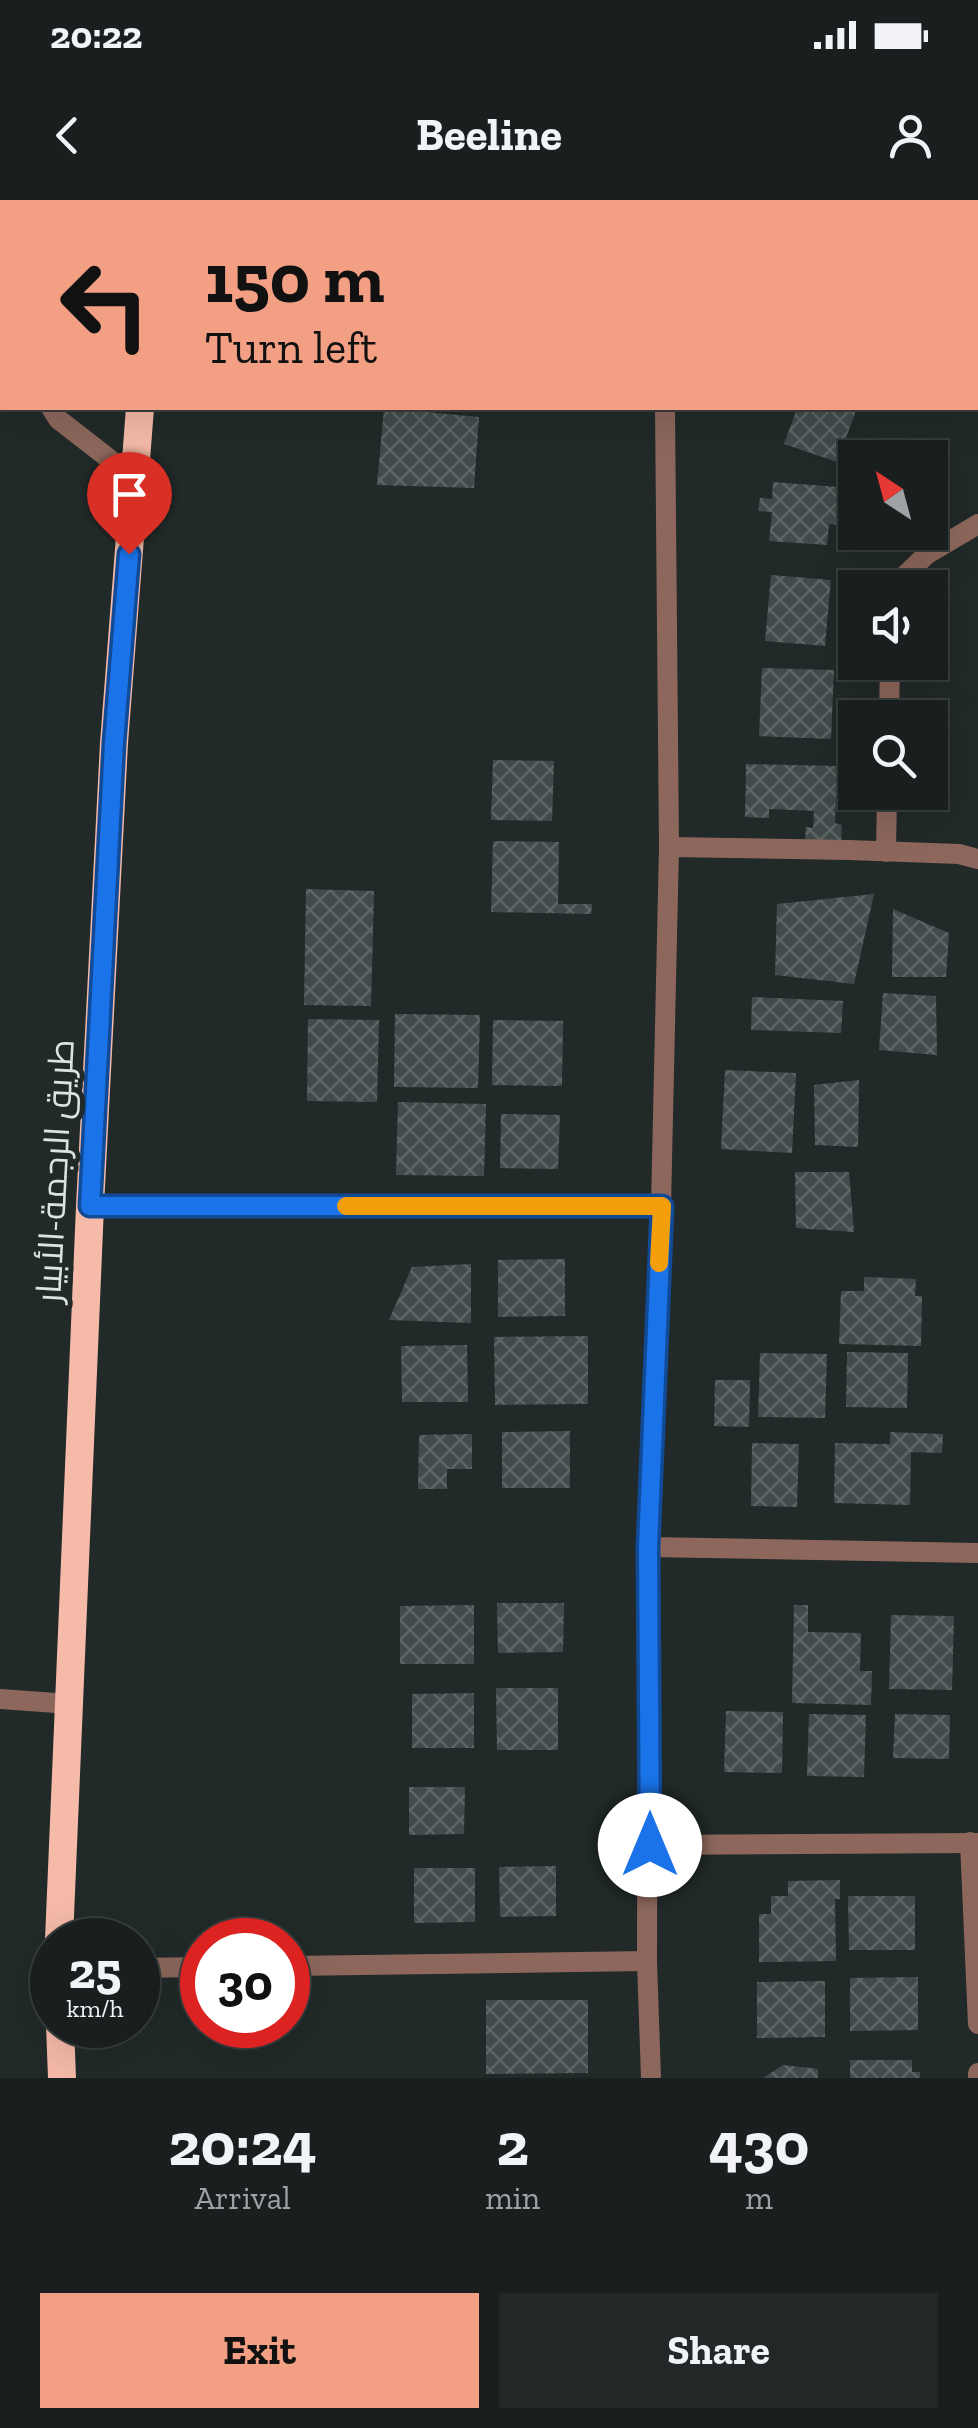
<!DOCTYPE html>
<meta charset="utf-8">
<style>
body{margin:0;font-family:"Zilla Slab",Cairo,serif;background:#222728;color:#f1f3f6;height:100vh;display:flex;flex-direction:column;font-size:38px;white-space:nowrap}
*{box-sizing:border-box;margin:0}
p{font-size:32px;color:#9fa2a4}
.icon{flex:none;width:55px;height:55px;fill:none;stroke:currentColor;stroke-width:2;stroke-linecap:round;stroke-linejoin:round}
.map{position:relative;height:1878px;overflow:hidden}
.side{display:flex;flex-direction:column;background:#191f1f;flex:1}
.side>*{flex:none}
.guide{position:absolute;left:0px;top:0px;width:980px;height:210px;box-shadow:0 10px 40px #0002,0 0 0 2px #373d3d;background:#f39f84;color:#111;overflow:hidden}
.needle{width:65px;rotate:324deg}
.buttons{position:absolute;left:838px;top:240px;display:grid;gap:20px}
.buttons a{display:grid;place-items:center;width:110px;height:110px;border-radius:0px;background:#191f1f;box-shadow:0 10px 40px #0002,0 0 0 2px #373d3d;font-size:50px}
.speed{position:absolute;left:30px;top:1718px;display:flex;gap:20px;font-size:50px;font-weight:700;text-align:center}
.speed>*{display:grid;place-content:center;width:130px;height:130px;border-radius:50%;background:#191f1f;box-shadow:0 10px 40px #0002,0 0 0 2px #373d3d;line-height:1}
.speed small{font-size:25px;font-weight:400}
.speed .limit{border:15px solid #d22;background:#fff;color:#111}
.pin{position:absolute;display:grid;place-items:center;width:85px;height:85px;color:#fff;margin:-102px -42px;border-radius:50% 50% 50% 0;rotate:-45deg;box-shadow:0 0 10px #0007}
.pin .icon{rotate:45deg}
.me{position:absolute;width:110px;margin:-55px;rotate:0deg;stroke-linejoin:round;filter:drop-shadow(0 0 8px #0008)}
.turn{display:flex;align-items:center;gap:35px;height:210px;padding:0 40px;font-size:45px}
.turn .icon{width:130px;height:130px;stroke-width:2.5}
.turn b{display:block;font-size:70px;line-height:85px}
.eta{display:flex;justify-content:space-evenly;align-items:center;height:170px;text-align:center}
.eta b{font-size:60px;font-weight:700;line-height:70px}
.primary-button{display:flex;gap:20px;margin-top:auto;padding:20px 40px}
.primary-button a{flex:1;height:115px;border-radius:0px;background:#f39f84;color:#111;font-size:40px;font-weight:700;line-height:115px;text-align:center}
.primary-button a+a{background:#222728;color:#f1f3f6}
.status{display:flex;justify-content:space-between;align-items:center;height:70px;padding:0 50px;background:#191f1f;direction:ltr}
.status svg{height:28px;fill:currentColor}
header{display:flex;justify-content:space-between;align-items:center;height:130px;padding:0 40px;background:#191f1f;font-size:45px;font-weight:700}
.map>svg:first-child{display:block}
.building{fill:url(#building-cross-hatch)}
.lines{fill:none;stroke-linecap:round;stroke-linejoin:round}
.minor{stroke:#8d675b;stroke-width:20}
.trunk{stroke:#f5baa8;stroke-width:28}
.route-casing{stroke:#114b97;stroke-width:25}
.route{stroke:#1a73e8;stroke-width:18}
.slow{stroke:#f59e0b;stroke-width:18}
.labels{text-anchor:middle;stroke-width:10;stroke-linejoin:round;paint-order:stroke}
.street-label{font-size:35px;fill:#dde3e2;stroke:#212929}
</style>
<div class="status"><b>20:22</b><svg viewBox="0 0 49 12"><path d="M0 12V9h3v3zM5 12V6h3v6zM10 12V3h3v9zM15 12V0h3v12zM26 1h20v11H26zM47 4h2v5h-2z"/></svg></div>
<header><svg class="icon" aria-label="back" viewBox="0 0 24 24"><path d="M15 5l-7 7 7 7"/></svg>Beeline<svg class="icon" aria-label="person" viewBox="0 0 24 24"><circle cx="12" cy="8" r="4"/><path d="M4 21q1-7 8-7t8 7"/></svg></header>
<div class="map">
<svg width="978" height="1878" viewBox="0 0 978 1878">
<defs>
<pattern id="building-cross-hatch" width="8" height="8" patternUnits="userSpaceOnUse" patternTransform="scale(2.5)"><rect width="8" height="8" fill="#424b4b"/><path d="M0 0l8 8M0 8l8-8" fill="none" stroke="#5d6565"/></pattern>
</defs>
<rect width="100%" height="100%" fill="#212929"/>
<g class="building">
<polygon points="384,208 479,217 474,288 377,285"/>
<polygon points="788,208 857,208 837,262 784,244 796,211"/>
<polygon points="773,282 852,288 848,326 829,324 827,345 769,341 772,312 758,311 760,298 772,299"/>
<polygon points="771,375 831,380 825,446 765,441"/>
<polygon points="762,468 834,470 831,539 759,536"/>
<polygon points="493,560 554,561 552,621 491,620"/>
<polygon points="746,564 837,566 835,623 842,625 841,643 805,642 806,627 813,628 814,611 769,609 769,618 745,617"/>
<polygon points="493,641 559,642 558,704 592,704 591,714 491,712"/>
<polygon points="306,689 374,691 371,806 304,805"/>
<polygon points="874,694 854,784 775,775 777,704"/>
<polygon points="893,709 949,733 946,777 892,777"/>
<polygon points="883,793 936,796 937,855 879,850"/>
<polygon points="752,797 843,801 841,833 751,830"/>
<polygon points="395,814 480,815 478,888 394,887"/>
<polygon points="308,819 379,820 377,902 307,901"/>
<polygon points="493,820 563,821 562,886 492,885"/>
<polygon points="725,870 796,873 792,953 721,949"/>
<polygon points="859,880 858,947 815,945 814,885"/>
<polygon points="398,902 486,904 484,976 396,975"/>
<polygon points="501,914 560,915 558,969 500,968"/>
<polygon points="795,972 849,972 854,1032 796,1028"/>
<polygon points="565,1059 565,1116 498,1117 498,1060"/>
<polygon points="471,1064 471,1123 389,1120 412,1067"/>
<polygon points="864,1077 916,1079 915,1096 922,1096 921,1146 839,1144 841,1091 864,1091"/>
<polygon points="588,1136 588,1204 495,1205 494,1137"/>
<polygon points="467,1145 468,1202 402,1202 401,1146"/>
<polygon points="847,1152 908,1153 907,1208 846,1207"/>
<polygon points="760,1153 827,1154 825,1218 758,1217"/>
<polygon points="715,1180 750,1180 749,1227 714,1226"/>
<polygon points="570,1231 570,1288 502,1288 502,1232"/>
<polygon points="890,1232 943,1234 942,1253 911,1252 910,1305 834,1303 835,1243 890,1244"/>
<polygon points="472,1234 472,1269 447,1269 447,1289 418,1289 419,1235"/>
<polygon points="752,1243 799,1244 797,1307 751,1306"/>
<polygon points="497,1403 564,1403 563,1452 498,1453"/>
<polygon points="474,1405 474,1464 400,1464 400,1406"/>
<polygon points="794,1405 808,1405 808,1432 861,1433 860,1471 872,1471 871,1505 792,1503"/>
<polygon points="891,1415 954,1416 952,1490 889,1489"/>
<polygon points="496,1488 558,1488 558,1550 497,1550"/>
<polygon points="474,1493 474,1548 412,1548 412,1494"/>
<polygon points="726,1511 783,1512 782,1573 724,1572"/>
<polygon points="809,1514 866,1515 864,1577 807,1576"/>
<polygon points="895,1514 950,1515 949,1559 893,1558"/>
<polygon points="409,1587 465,1587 464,1634 409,1635"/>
<polygon points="556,1666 556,1716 500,1717 499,1667"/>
<polygon points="414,1668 475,1668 475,1722 414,1723"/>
<polygon points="840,1680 840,1699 835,1699 836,1761 759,1762 759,1714 771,1714 771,1696 788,1696 788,1681"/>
<polygon points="848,1696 915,1696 915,1750 849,1750"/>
<polygon points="918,1777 918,1830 850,1831 850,1778"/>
<polygon points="825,1781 825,1837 757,1838 757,1782"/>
<polygon points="486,1800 588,1800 588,1873 486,1874"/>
<polygon points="850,1860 912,1860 912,1872 920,1872 920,1878 850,1878"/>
<polygon points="783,1865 818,1869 818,1878 763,1878"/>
</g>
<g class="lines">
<g class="minor">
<polyline points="663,0 663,2"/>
<polyline points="0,118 2,118"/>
<polyline points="51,208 58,219 135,279"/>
<polyline points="892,388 926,355 978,324"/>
<polyline points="889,518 890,462"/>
<polyline points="669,647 849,650 959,654 978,659"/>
<polyline points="886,652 887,592"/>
<polyline points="90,1006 661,1006"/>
<polyline points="648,1347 978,1353"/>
<polyline points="0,1499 70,1504"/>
<polyline points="970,1642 978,1824"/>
<polyline points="650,1645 978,1643"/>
<polyline points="288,1766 647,1761"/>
<polyline points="138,1768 202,1767"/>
<polyline points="651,1878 647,1761 648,1347 661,1006 669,647 665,208"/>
<polyline points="978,1878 978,1873"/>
</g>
<g class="trunk">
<polyline points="153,2 153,0"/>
<polyline points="59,1740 90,1006 114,543 140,208"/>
<polyline points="60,1825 62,1878"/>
</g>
</g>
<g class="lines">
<g class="route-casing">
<polyline id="route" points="129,354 114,543 90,1006 662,1006 648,1347 650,1645"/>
</g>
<use href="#route" class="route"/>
<polyline class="slow" points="346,1006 662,1006 659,1063"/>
</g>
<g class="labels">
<g class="street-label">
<text transform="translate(55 971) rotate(-87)" y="12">طريق الرجمة-الأبيار</text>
</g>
</g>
</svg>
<div class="buttons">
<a><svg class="needle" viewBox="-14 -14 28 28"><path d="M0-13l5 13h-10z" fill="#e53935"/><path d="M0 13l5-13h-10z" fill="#9fa2a4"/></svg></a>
<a><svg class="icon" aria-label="sound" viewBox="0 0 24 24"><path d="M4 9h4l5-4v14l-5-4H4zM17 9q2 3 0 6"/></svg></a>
<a><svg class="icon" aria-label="search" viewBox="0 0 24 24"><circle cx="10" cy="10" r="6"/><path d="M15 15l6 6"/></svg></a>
</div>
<div class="speed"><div>25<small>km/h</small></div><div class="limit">30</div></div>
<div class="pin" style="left:129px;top:354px;background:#d93025"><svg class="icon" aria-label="arrive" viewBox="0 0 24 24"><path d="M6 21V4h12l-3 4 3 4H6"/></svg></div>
<svg class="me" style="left:650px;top:1645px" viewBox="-20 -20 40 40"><circle r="19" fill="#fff"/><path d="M0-13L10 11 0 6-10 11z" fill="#1a73e8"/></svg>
<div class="guide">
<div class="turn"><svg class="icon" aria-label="left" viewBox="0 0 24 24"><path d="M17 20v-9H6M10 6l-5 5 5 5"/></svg><div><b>150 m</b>Turn left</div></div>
</div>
</div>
<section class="side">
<div class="eta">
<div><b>20:24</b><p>Arrival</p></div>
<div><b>2</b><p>min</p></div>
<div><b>430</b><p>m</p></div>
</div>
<div class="primary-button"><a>Exit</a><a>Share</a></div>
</section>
